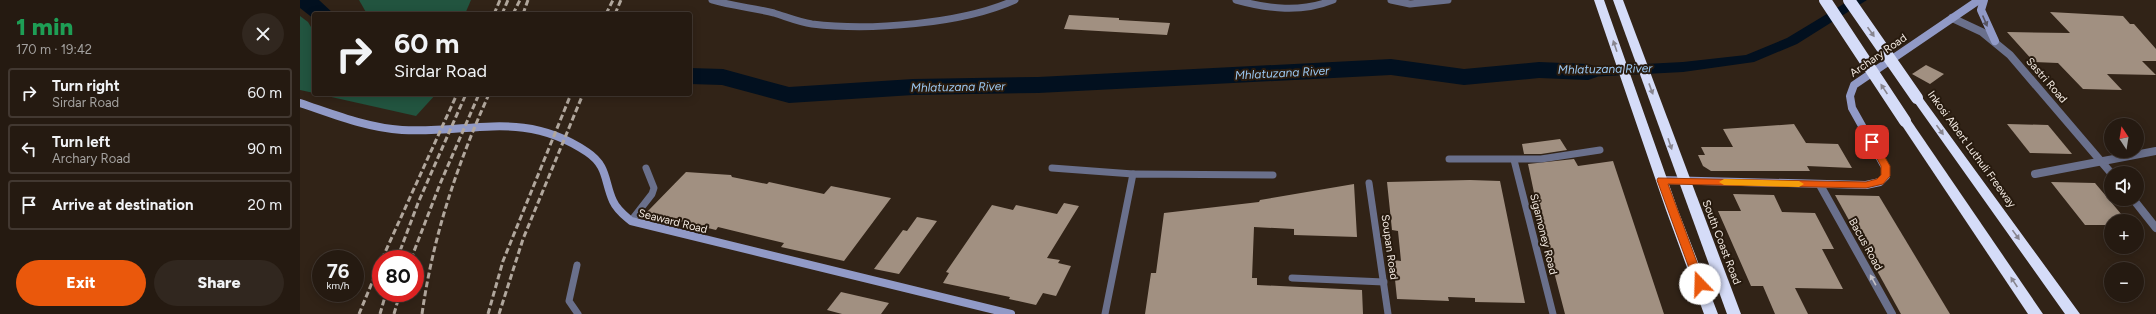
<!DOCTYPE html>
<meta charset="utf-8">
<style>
body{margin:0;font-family:Figtree,sans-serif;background:#31271f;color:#f1f3f6;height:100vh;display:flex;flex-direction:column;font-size:15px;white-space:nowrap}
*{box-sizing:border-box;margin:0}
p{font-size:13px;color:#a3a19f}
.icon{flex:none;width:22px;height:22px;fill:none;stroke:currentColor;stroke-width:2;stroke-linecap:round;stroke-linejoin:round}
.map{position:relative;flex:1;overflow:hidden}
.panel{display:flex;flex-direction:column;background:#251a11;width:300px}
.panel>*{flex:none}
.top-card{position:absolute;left:12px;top:12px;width:380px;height:84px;border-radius:4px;box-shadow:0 2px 10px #0003,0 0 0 1px #423831;background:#251a11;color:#f1f3f6;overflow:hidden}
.needle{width:26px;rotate:348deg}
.controls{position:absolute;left:1804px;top:118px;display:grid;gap:8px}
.controls a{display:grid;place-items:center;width:40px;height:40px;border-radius:50%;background:#251a11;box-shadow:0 2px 10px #0003,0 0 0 1px #423831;font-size:20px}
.speed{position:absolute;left:12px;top:250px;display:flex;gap:8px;font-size:20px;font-weight:700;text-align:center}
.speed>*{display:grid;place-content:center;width:52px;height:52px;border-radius:50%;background:#251a11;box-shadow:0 2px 10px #0003,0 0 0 1px #423831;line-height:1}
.speed small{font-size:10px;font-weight:400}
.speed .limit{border:6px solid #d22;background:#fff;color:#111}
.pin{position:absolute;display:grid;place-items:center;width:34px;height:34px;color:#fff;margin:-17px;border-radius:8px;box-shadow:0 2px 6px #0006}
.me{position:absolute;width:44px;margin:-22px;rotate:339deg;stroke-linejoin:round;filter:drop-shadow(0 0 3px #0008)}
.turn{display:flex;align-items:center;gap:14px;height:84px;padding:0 16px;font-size:18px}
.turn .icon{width:52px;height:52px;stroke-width:2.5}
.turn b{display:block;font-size:28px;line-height:34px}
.round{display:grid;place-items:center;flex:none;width:42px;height:42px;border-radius:21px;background:#31271f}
.summary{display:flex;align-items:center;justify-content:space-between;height:68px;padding:0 16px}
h1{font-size:24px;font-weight:800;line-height:30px;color:#1e9e55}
.button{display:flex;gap:8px;margin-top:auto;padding:8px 16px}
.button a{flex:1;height:46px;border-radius:24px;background:#ea580c;color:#fff;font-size:16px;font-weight:800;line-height:46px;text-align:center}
.button a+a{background:#31271f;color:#f1f3f6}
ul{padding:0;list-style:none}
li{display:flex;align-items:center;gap:12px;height:50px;margin:0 8px 6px;padding:0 8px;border:2px solid #423831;border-radius:4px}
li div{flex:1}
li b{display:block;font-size:15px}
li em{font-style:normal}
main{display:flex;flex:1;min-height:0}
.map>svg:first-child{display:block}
.green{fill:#22543f}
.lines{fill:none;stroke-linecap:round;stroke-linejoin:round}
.canal{fill:#02101f;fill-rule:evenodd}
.river{fill:#02101f;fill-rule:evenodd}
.building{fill:#a19081}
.lane{stroke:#6a708c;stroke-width:7}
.street{stroke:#6a708c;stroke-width:8}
.secondary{stroke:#919ac7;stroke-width:8}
.highway{fill:#d5dcf8;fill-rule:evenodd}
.rail{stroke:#b1a79d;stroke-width:3;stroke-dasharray:6 3;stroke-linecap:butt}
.highway-bridge{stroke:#d5dcf8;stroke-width:12}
.oneway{fill:#575461}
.oneway2{fill:#87858f}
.oneway3{fill:#c3bfc4}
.route{fill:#ea580c;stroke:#983908}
.slow{fill:#f59e0b}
.labels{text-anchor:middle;stroke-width:4;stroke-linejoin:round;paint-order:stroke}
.street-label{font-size:11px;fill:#f3eae2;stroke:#271a0e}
.water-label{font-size:12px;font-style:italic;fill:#9bc8f2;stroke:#271a0e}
</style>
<main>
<section class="panel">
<div class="summary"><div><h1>1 min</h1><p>170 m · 19:42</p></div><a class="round"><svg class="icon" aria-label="close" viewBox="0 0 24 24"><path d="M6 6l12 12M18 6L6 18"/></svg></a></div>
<ul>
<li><svg class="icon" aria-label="right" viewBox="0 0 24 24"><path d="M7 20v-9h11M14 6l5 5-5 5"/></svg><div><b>Turn right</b><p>Sirdar Road</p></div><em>60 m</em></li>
<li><svg class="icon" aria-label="left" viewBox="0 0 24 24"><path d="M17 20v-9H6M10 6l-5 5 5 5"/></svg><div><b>Turn left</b><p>Archary Road</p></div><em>90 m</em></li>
<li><svg class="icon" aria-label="arrive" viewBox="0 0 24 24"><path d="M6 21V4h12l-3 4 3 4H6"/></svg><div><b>Arrive at destination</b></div><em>20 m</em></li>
</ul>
<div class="button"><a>Exit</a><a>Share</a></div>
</section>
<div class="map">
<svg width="1856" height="314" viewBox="0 0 1856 314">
<rect width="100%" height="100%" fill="#312317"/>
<g class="green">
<polygon points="59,0 171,0 165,14 67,14"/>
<polygon points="0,16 8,22 14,32 14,93 0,90"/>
<polygon points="18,94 136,94 116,116"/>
</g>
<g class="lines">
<polygon class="canal" points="1550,0 1567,0 1497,44 1454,62 1383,72 1288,77 1283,75 1280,72 1283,69 1288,67 1383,62 1446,55 1487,38"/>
<g class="river">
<polygon points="0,0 19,0 34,14 14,14 14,19 0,8"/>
<polygon points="1091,59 1164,69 1239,62 1288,64 1297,67 1301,72 1297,77 1288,80 1239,78 1164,85 1091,75 738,93 613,95 489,103 422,85 390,84 390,68 423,69 489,87 613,79 738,77"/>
</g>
</g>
<g class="building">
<polygon points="1750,12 1823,16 1830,24 1834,24 1856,49 1856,61 1842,61 1856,75 1807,74 1822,90 1783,89 1758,63 1734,62 1707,32 1770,33"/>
<polygon points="769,15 819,18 819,20 870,23 867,35 764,29"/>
<polygon points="1626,65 1644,74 1630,84 1612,74"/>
<polygon points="1494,124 1506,143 1538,144 1552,168 1507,166 1510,171 1411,171 1403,166 1398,155 1405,155 1401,147 1433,147 1423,129"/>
<polygon points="1707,124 1748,125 1772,154 1730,153"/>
<polygon points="1260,139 1267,150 1241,154 1224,154 1222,144"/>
<polygon points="1274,159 1278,166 1313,161 1364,314 1265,314 1242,226 1241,226 1228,164"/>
<polygon points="386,172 431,175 432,177 467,184 469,182 524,194 531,186 591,198 544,261 481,247 484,243 418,227 416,230 346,213"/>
<polygon points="1170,180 1200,181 1225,303 1175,302 1175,298 1148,297 1149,301 1097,299 1093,260 1101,261 1098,231 1092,230 1087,182"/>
<polygon points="1751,182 1795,183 1827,221 1811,221 1811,225 1785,225"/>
<polygon points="1054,184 1057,237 994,235 994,229 954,227 952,278 957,278 957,285 1062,290 1063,314 845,314 851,273 856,273 864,213 959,202 960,200"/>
<polygon points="1433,194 1474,195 1482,212 1515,213 1534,249 1522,249 1543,289 1495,288 1508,314 1475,314 1463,286 1451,286 1418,211 1441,211"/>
<polygon points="1535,195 1579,196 1650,314 1601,314"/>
<polygon points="764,203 779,206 747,258 760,260 758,263 771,266 756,296 743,293 736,305 709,299 710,297 643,283 649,273 646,272 692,205 713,210 716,205 757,214"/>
<polygon points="617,217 637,221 599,274 574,269 603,230 607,231"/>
<polygon points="541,292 589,303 581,314 542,314 527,310"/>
</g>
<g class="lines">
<g class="lane">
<path d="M 412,0 C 432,6 454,8 474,13 C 487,17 499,22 512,24 C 570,31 662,24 715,0"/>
<path d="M 936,0 C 969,9 1001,13 1033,0"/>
<polyline points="1091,0 1110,4 1148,0"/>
<polyline points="1149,159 1241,159 1300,150"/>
<polyline points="1214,160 1253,314"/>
<polyline points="752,168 833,174"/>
<polyline points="1069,183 1088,314"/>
<polyline points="331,221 352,194 354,188 346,168"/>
<polyline points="277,265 269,301 278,314"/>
<polyline points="992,278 1084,282"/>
<polyline points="805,314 833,174 973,175"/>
</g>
<g class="street">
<polyline points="1652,18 1682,32 1710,55 1811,173"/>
<polyline points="1735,174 1856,151"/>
<polyline points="1520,185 1592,314"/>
<polyline points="1833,199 1856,228"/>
</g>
<g class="secondary">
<polyline points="1684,0 1681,10 1695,41"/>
<path d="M 0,103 C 33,114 67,128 102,130 C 171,134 223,109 287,152 C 308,166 304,181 313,201 C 317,210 324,215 331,221 L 711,314"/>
<polyline points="1362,180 1566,185 1580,182 1586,176 1585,167 1552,108 1550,96 1554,85 1679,0"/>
</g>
<g class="highway">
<polygon points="1294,0 1304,0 1378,210 1418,314 1404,314 1366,210"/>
<polygon points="1313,0 1323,0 1441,314 1427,314"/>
<polygon points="1617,94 1621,96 1780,314 1765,314 1613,100 1611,98 1613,96"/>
<polygon points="1605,117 1609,118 1743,314 1728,314 1599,121"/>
</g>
<g class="rail">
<polyline points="194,14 200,0"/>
<polyline points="202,14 208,0"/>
<polyline points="213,14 220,0"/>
<polyline points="223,14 228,0"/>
<polyline points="306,14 313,0"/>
<polyline points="315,14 321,0"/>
<polyline points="82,259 157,94"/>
<polyline points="97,259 118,203 166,94"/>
<polyline points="111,259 140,184 179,94"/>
<polyline points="59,314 81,261"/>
<polyline points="80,314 86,293"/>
<polyline points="94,314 100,293"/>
<path d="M 122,314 C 133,236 157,165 189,94"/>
<polyline points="188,314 203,261 271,94"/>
<polyline points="199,314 223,239 283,94"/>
</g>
<g class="highway-bridge">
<polyline points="1525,0 1605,121"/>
<polyline points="1549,0 1617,98"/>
</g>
</g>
<defs><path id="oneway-solid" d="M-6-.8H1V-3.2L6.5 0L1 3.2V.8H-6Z"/></defs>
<use class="oneway" href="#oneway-solid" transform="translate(1685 21) rotate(67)"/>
<g class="oneway2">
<use href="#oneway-solid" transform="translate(1571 32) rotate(55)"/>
<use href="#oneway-solid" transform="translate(1315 46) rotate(-109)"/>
<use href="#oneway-solid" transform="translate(1351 89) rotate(70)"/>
<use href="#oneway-solid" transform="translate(1584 89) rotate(-124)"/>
<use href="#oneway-solid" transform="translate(1640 130) rotate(54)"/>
<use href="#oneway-solid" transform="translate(1370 144) rotate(71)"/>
<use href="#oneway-solid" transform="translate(1716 235) rotate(54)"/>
<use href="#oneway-solid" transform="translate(1714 282) rotate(-124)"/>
</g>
<use class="oneway3" href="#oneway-solid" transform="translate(1573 280) rotate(-119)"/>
<polygon class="route" points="1572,139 1575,140 1590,166 1590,176 1583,184 1566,188 1368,184 1405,284 1400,288 1396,287 1357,180 1358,178 1566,182 1577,179 1581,175 1581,166 1568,142"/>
<polygon class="slow" points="1424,179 1499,181 1504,184 1499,187 1424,185 1419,182"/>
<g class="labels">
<g class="street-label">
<text transform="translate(1578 55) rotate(-35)" y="4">Archary Road</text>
<text transform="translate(1747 80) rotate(49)" y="4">Sastri Road</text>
<text transform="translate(1672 149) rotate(54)" y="4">Inkosi Albert Luthuli Freeway</text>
<text transform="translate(373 221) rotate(14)" y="4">Seaward Road</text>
<text transform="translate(1244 234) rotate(76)" y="4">Sigamoney Road</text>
<text transform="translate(1422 242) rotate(69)" y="4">South Coast Road</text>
<text transform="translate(1566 244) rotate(61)" y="4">Bacus Road</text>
<text transform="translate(1090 247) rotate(82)" y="4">Soupan Road</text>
</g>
<g class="water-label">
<text transform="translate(1305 69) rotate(-1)" y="4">Mhlatuzana River</text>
<text transform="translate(982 73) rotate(-3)" y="4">Mhlatuzana River</text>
<text transform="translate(658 87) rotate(-1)" y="4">Mhlatuzana River</text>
</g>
</g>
</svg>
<div class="controls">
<a><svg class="needle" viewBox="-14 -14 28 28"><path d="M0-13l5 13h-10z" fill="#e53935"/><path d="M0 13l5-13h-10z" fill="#a3a19f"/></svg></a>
<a><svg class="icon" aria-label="sound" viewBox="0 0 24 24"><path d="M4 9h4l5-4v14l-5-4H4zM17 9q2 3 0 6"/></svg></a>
<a>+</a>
<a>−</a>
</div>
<div class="speed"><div>76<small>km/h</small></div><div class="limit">80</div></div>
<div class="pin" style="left:1572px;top:142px;background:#d93025"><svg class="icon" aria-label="arrive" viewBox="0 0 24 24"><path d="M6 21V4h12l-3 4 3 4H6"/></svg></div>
<svg class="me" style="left:1400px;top:284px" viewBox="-20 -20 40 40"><circle r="19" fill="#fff"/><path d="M0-13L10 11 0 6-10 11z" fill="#ea580c"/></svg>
<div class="top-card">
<div class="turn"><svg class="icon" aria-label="right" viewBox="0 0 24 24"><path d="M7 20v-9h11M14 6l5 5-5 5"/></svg><div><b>60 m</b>Sirdar Road</div></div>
</div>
</div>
</main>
